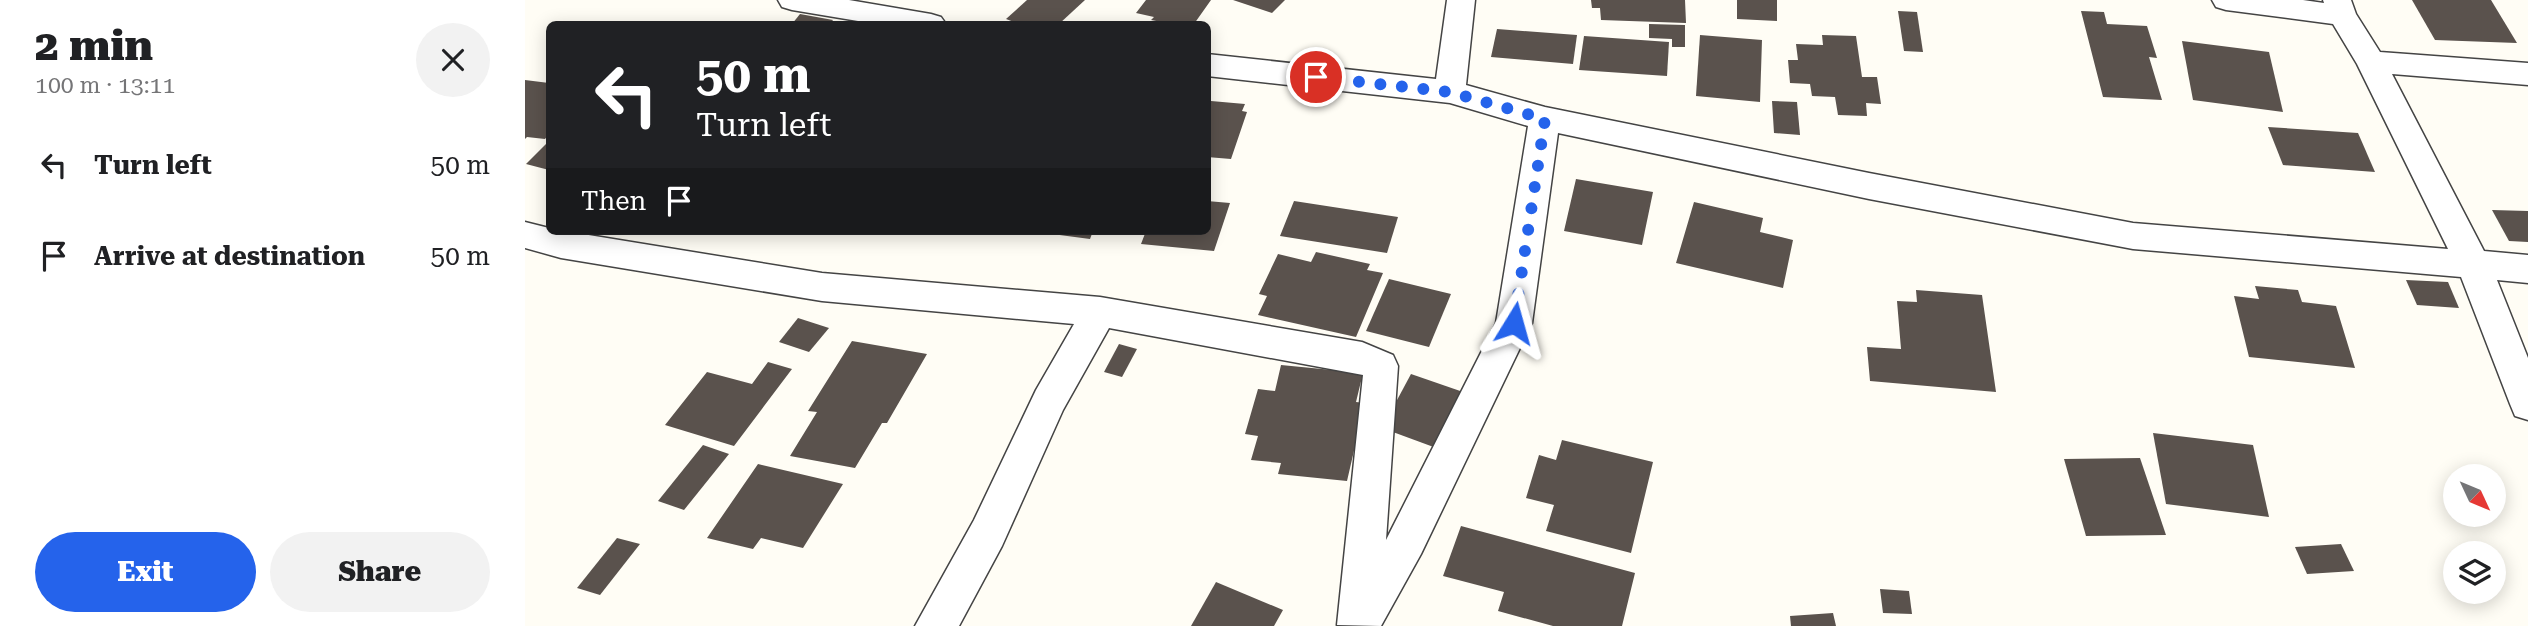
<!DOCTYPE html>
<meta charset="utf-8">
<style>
body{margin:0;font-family:"Roboto Serif",serif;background:#f2f2f2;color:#202124;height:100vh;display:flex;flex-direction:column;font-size:26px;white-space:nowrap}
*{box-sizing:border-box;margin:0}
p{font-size:23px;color:#757577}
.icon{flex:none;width:38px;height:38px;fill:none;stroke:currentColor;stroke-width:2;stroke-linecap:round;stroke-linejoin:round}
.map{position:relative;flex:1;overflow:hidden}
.panel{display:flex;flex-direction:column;background:#fff;width:525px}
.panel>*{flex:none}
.guide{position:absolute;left:21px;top:21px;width:665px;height:214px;border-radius:10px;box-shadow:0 4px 18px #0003;background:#202124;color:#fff;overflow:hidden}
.needle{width:46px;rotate:134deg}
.controls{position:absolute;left:1918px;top:464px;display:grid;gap:14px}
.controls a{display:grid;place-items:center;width:63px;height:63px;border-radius:50%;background:#fff;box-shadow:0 4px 18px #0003;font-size:35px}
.pin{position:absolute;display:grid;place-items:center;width:60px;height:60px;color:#fff;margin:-30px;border:4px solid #fff;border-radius:50%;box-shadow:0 2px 7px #0007}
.me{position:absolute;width:77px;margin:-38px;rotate:8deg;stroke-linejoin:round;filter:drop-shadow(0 0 5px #0008)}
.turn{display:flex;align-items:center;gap:24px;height:147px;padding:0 35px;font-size:32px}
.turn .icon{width:91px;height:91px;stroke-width:2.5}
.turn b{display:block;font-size:49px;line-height:60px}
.then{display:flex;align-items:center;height:66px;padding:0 35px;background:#0003;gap:14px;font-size:26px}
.round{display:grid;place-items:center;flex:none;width:74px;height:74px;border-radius:37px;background:#f2f2f2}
.headline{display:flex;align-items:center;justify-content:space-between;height:119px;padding:0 35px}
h1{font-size:42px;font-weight:800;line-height:52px}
.action{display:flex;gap:14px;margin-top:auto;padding:14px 35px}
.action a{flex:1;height:80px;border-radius:42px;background:#2563eb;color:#fff;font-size:28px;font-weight:800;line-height:80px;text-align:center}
.action a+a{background:#f2f2f2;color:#202124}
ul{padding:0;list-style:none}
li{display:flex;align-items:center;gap:21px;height:91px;padding:0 35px}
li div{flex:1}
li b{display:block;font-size:26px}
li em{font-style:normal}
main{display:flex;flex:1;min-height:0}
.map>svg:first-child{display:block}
.building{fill:#5a524d}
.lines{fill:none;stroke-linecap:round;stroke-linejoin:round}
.minor-casing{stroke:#444;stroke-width:3}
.minor{fill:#fff;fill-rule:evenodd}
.route{stroke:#2563eb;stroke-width:12;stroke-dasharray:0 21.6}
</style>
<main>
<section class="panel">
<div class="headline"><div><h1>2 min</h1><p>100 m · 13:11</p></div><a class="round"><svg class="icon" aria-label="close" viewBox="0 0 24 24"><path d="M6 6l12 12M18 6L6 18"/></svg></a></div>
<ul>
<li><svg class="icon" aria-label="left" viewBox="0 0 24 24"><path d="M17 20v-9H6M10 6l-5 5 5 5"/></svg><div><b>Turn left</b></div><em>50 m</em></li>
<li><svg class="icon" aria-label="arrive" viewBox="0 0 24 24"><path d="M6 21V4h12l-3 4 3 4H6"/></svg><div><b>Arrive at destination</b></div><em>50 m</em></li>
</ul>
<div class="action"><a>Exit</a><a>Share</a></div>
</section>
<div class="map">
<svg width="2003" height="626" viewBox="0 0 2003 626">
<rect width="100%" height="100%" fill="#fffdf5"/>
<g class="building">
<polygon points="502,0 560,0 534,24 494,24 481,19"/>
<polygon points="621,0 686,0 669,24 647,24 626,20 629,17 611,13"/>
<polygon points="708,0 760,0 747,13"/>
<polygon points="1066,0 1160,0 1161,23 1076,20 1075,8 1067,8"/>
<polygon points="1212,0 1252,0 1252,21 1212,19"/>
<polygon points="1887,0 1966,0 1992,43 1910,40"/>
<polygon points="1373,11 1392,12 1398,52 1379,51"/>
<polygon points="1556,11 1579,12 1582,24 1622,26 1632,58 1624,57 1637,100 1578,97"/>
<polygon points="275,14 308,20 305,24 267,24"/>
<polygon points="1124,24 1160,25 1160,47 1147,47 1147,39 1124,38"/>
<polygon points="972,29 1052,35 1048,64 966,57"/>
<polygon points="1175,35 1237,40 1235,102 1171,96"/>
<polygon points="1297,35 1331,36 1337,77 1352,77 1356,104 1341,103 1342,116 1313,115 1310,97 1287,96 1285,84 1265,83 1263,60 1273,60 1271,44 1298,45"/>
<polygon points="1059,36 1144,42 1142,76 1054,70"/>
<polygon points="1657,41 1744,52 1758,112 1668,100"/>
<polygon points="0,80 24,83 24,134 20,139 2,137 0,139"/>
<polygon points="686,101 720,104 717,111 722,112 706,159 682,157 682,110"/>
<polygon points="1247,101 1272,102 1275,135 1249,133"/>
<polygon points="1743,127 1833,133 1850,172 1758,165"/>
<polygon points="24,141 24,170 1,164"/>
<polygon points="1051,179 1128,192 1117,245 1039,231"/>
<polygon points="682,201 705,203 689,251 616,244 621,231 682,231"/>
<polygon points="769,201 873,217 862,253 755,236"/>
<polygon points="1169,202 1238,218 1235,232 1268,240 1258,288 1151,263"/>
<polygon points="1967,210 2003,211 2003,242 1984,241"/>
<polygon points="529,231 568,231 565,239 527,234"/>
<polygon points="791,252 845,264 842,270 858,273 831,337 733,315 742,296 734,294 753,254 786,262"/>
<polygon points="864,279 926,294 904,347 841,331"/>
<polygon points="1881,280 1923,282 1934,308 1892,305"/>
<polygon points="1730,286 1773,290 1777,302 1811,306 1830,368 1724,357 1709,296 1734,299"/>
<polygon points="1391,290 1457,295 1471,392 1345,381 1342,347 1376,349 1372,301 1392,302"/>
<polygon points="273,318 304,328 284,352 254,342"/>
<polygon points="327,341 402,354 362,423 357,423 330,468 265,456 292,412 283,411"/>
<polygon points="594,344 612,349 597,377 579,372"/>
<polygon points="243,362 267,369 209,446 140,425 182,372 227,384"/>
<polygon points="756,365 838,373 831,402 840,403 822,481 753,474 756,463 726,460 733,436 720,434 733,389 750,391"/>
<polygon points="886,374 941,393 914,449 857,428"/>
<polygon points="1628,433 1728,445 1744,517 1641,504"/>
<polygon points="1037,440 1128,462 1106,553 1021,531 1029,505 1001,498 1014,455 1031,460"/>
<polygon points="178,445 204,454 159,510 133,501"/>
<polygon points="1615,458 1641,535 1561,536 1539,459"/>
<polygon points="233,464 318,484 278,548 236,538 228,549 182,538"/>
<polygon points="936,526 1110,573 1097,626 1028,626 973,611 979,592 918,576"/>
<polygon points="92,538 115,544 75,595 52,588"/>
<polygon points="1816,544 1829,571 1782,574 1770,547"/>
<polygon points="691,582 758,610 749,626 666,626"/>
<polygon points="1355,589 1384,591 1387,614 1358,613"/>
<polygon points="1308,613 1311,626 1266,626 1265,616"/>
</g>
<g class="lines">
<g class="minor-casing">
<g id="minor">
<polygon points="253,0 324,0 406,14 416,17 421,24 351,24 267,10 257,7"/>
<polygon points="922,0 950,0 941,85 1020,107 1344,173 1608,223 1923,249 1832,64 1808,24 1701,10 1691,7 1687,0 1778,0 1799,3 1798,0 1826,0 1831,14 1855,52 2003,63 2003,85 1867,74 1959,251 2003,255 2003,283 1972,280 2003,358 2003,420 1990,416 1985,404 1936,277 1608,249 1344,199 1033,133 1007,323 896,554 856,626 812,625 838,375 584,328 538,410 477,546 434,626 390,626 449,520 511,390 549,324 297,301 36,258 0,248 0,222 24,228 24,231 39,231 297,273 575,297 837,342 868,355 873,366 861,540 971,323 1003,126 925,103 682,76 682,54 911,79"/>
</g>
</g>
<use href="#minor" class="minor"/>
</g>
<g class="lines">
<polyline class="route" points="791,77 925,92 1020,119 989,323"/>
</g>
</svg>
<div class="controls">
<a><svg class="needle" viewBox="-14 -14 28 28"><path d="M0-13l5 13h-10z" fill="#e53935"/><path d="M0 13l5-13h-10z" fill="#757577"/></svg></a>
<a><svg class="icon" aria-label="layers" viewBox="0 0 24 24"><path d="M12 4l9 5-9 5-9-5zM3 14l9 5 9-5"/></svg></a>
</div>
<div class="pin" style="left:791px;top:77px;background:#d93025"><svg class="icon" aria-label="arrive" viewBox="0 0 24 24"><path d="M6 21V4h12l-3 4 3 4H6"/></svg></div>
<svg class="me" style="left:989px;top:323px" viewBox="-20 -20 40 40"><path d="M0-17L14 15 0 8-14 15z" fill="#2563eb" stroke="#fff" stroke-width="4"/></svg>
<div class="guide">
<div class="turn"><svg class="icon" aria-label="left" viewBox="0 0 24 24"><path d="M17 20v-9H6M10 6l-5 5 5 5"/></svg><div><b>50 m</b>Turn left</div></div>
<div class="then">Then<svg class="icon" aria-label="arrive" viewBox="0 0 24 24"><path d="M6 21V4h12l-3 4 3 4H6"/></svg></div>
</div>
</div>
</main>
